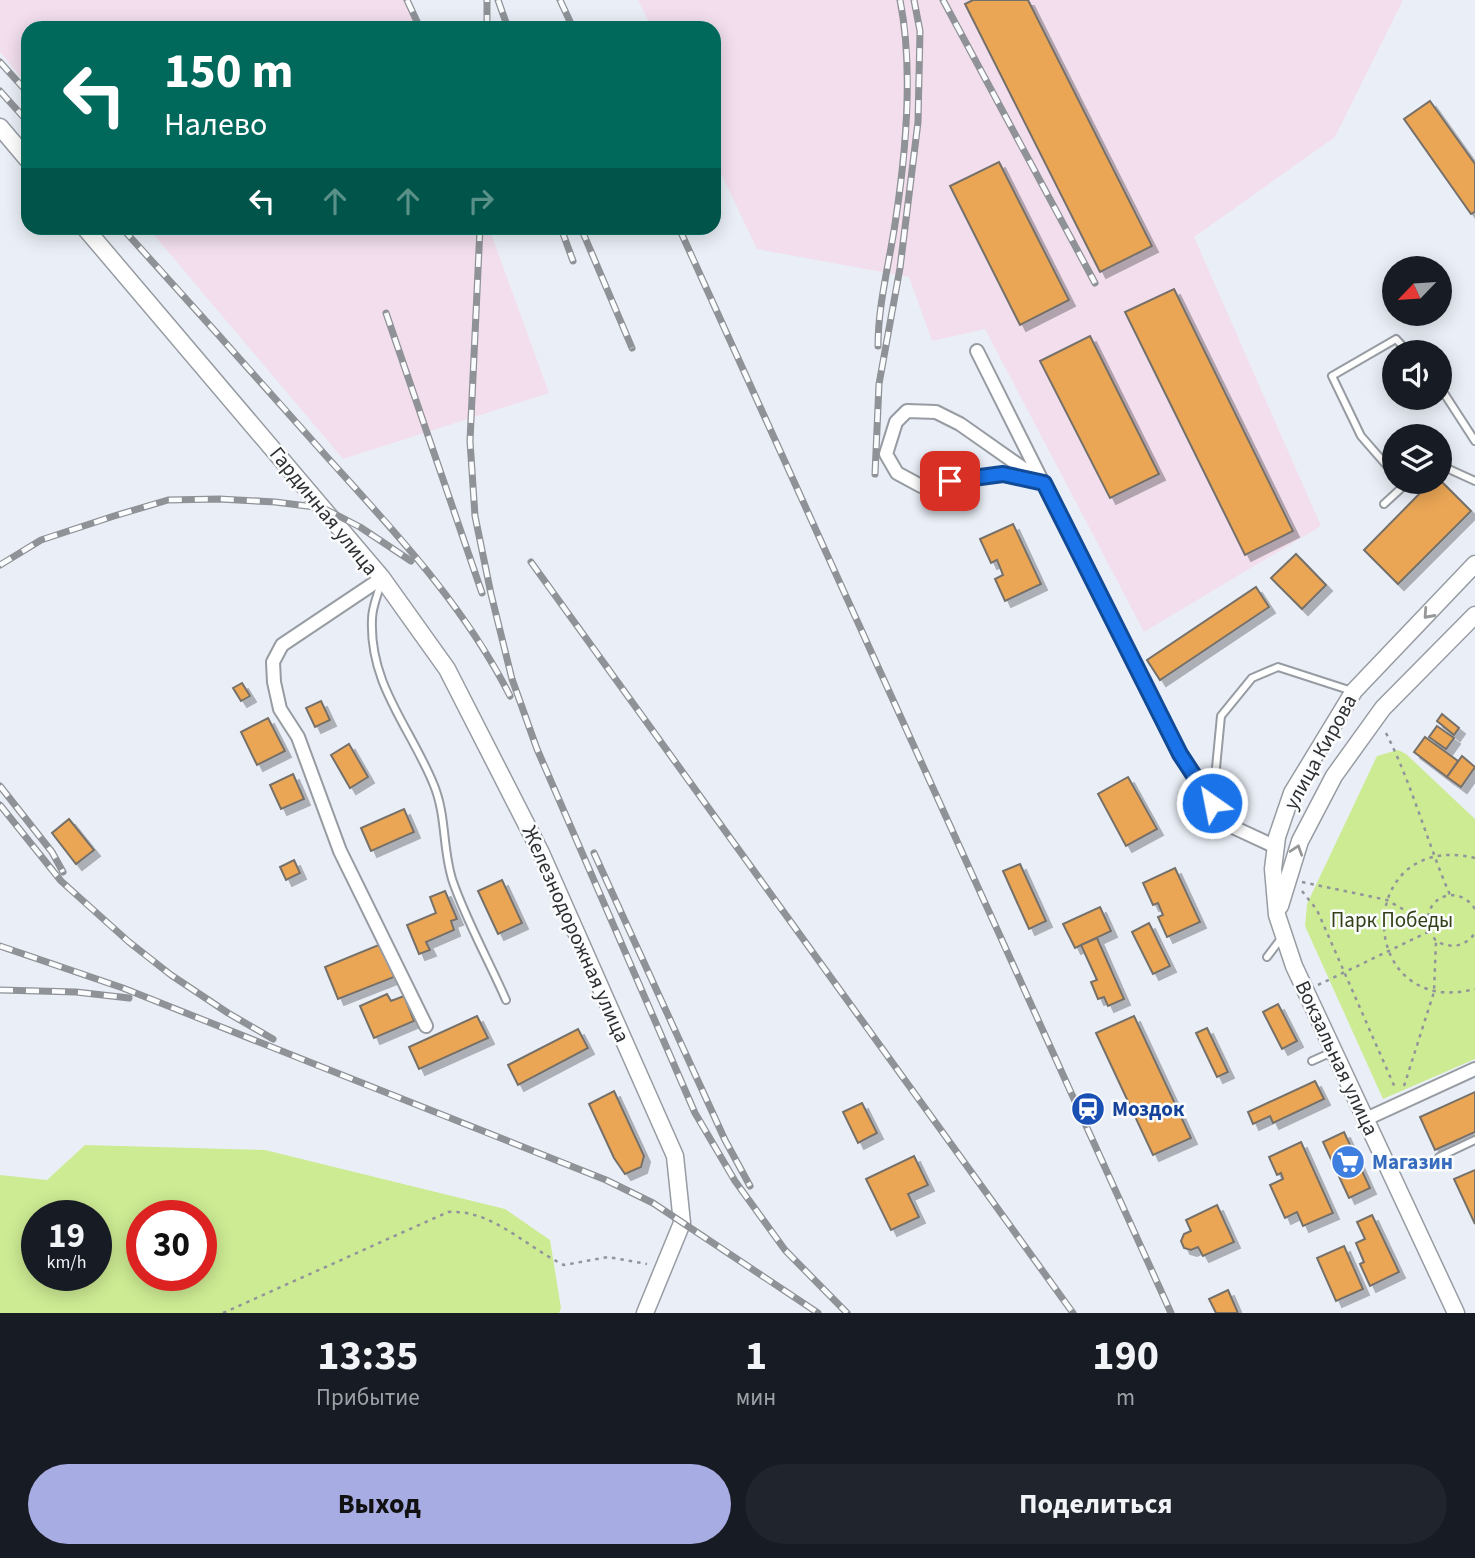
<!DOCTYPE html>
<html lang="ru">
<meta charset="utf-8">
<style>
body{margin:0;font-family:"Source Sans 3",sans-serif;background:#20242c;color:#f1f3f6;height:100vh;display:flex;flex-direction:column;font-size:26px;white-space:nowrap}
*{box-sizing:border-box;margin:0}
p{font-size:23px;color:#9ea1a6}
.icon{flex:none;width:38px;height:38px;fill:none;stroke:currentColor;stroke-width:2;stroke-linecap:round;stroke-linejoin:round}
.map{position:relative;height:1313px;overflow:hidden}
.drawer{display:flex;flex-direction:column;background:#171b24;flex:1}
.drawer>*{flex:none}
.guide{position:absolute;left:21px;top:21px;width:700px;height:214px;border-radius:21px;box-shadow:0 4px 18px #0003;background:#00695c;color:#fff;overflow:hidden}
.needle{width:46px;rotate:245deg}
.buttons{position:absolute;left:1382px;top:256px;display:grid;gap:14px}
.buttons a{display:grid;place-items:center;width:70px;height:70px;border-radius:50%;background:#171b24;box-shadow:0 4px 18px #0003;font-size:35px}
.speed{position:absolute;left:21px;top:1200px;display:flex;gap:14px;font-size:35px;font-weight:700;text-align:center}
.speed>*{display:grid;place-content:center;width:91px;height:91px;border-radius:50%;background:#171b24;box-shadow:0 4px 18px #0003;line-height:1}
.speed small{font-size:18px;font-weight:400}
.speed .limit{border:10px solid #d22;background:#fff;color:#111}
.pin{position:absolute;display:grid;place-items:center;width:60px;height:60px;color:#fff;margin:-30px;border-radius:14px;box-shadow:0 4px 10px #0006}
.me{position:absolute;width:77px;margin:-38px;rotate:327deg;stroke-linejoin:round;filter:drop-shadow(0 0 5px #0008)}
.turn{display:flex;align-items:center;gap:24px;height:147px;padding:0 28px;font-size:32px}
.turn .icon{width:91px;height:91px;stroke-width:2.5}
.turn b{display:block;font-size:49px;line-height:60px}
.lanes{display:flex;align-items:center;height:66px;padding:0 28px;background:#0003;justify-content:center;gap:35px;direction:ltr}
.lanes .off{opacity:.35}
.eta{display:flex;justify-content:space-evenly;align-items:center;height:119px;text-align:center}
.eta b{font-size:42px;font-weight:700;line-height:49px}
.primary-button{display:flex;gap:14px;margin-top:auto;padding:14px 28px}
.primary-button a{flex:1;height:80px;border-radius:42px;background:#a7ace3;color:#111;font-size:28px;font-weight:700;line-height:80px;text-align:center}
.primary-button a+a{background:#20242c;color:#f1f3f6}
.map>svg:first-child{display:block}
.industrial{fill:#f2deed}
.green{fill:#cdeb93;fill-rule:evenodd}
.building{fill:#eba654;stroke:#76706a;stroke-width:2;filter:url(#shadow)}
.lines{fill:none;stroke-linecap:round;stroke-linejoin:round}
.service-casing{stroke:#979ca3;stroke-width:10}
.minor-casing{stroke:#979ca3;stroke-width:16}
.tertiary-casing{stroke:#979ca3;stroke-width:19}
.path{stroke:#91959a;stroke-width:2.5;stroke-dasharray:3.5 5;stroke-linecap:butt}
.service{stroke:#fff;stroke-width:6}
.minor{stroke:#fff;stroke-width:12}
.tertiary{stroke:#fff;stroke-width:16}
.rail-casing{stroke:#8f9297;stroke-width:7}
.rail{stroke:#fbfcfd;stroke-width:4.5;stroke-dasharray:13;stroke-linecap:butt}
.oneway{stroke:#969798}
.route-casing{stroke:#114b97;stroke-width:18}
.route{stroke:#1a73e8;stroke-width:12}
.labels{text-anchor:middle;stroke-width:5;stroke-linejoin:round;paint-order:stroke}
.street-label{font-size:21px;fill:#2d2f31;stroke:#fbfcfd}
.park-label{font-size:21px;fill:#323f17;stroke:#fbfcfd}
.transit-label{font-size:21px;font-weight:bold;fill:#164399;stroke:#fbfcfd;text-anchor:start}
.shop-label{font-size:21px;font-weight:bold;fill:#366cbe;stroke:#fbfcfd;text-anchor:start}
</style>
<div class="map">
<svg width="1475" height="1313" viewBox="0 0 1475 1313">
<defs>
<filter id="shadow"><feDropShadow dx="6" dy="6" stdDeviation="0" flood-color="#0004"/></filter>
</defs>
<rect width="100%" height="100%" fill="#eaeff7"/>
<g class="industrial">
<polygon points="0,0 408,0 418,28 28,28 28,86 0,52"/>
<polygon points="638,0 1403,0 1335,137 1194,237 1321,526 1144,632 985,329 932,341 909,277 757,249 714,159 714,28 652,28"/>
<polygon points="148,228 489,228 549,393 343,459"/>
</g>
<g class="green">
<polygon points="1398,750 1406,754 1475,819 1475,1059 1383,1099 1305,926 1307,904 1377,756"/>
<path d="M 85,1145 L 265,1150 L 505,1209 L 550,1240 L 561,1308 L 559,1313 L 0,1313 L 0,1175 L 47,1180 ZM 37,1216 L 96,1216 L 96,1276 L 37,1276 ZM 142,1216 L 201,1216 L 201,1276 L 142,1276 Z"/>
</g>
<g class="building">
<polygon points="973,0 1028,0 1152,246 1100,272 965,4"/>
<polygon points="1430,101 1475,164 1475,212 1471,214 1404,119"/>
<polygon points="999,162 1069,300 1020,325 950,186"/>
<polygon points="1174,289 1293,531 1245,555 1125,312"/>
<polygon points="1090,336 1159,474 1110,498 1040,361"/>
<polygon points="1440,480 1471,511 1398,584 1364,550 1432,481"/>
<polygon points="1013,524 1041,584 1005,601 995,579 1003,575 997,560 991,563 980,539"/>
<polygon points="1296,554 1326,585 1302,609 1271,578"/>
<polygon points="1256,587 1269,607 1160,680 1147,660"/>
<polygon points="242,683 250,696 241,701 233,688"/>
<polygon points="321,701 330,720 315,727 306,708"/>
<polygon points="1442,714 1459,728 1454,735 1437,721"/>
<polygon points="268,718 285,751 257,765 241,732"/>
<polygon points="1437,726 1454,738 1446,749 1429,737"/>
<polygon points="1425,737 1458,761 1447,777 1414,752"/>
<polygon points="349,744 368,777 350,788 331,755"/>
<polygon points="1462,756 1475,767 1461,787 1447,777"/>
<polygon points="293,774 304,799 281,809 270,785"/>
<polygon points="1128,777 1157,829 1126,846 1098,794"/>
<polygon points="404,809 414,832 371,851 361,828"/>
<polygon points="69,819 94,850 76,864 52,833"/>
<polygon points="294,860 300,873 286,880 280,867"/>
<polygon points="1020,864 1046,921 1029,929 1003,871"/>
<polygon points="1175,868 1200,922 1167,937 1158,917 1163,915 1158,903 1153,905 1143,883"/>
<polygon points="502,880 522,923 498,934 478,891"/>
<polygon points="445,891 457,919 451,921 454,930 426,942 430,950 419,954 407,925 436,913 430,897"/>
<polygon points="1100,907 1111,931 1075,948 1063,924"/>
<polygon points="1149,923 1170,966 1153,974 1132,932"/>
<polygon points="1097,938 1124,999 1108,1006 1104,997 1098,999 1091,982 1097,980 1081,945"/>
<polygon points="381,944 394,977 338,999 325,967"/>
<polygon points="387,994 391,1001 404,996 414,1021 374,1038 360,1006"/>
<polygon points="1278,1004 1297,1041 1282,1049 1263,1012"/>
<polygon points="477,1016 488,1038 419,1069 409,1047"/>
<polygon points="1134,1016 1191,1138 1153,1155 1096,1033"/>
<polygon points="1207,1028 1228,1072 1217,1077 1196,1033"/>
<polygon points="578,1029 588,1048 518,1085 508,1065"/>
<polygon points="1315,1081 1324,1099 1273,1123 1270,1116 1253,1124 1248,1112"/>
<polygon points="614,1091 644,1156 641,1167 625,1174 614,1158 589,1104"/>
<polygon points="1475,1092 1475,1132 1435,1150 1420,1117"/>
<polygon points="862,1103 877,1133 858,1143 843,1112"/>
<polygon points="1344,1132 1370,1188 1349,1198 1323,1142"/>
<polygon points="1301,1142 1333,1213 1303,1226 1297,1212 1285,1218 1270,1185 1283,1179 1281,1173 1277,1175 1269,1157"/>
<polygon points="914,1156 928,1185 908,1194 919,1217 891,1230 866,1179"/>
<polygon points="1475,1170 1475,1224 1454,1179"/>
<polygon points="1217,1205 1234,1242 1203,1256 1198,1247 1191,1250 1184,1248 1181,1241 1184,1234 1191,1231 1186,1220"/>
<polygon points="1372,1215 1399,1272 1370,1286 1360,1264 1364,1262 1356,1243 1365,1239 1357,1222"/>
<polygon points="1344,1246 1363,1289 1336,1301 1317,1258"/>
<polygon points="1228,1290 1238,1313 1216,1313 1209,1299"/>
</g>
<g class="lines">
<g class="service-casing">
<g id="service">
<polyline points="1440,387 1475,441"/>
<polyline points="1440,465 1475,481"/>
<polyline points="1395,475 1361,436 1332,376 1396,339 1408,352"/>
<polyline points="1384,504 1409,481"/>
<path d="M 381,583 C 378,594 372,607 372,619 C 369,684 410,727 433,783 C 447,815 442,850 453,882 C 467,922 489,961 506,1000"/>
<polyline points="1213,799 1221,716 1252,678 1278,667 1352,691"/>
<polyline points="1267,957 1283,936"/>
<polyline points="1312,1061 1332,1052"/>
<polyline points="1439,1157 1475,1140"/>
</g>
</g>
<g class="minor-casing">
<g id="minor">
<polyline points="977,351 1179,754 1214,806 1235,828 1276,847"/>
<polygon points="907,411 936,412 960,424 1044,483 1003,474 921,486 897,473 886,454 896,422"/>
<polyline points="382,578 282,645 273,662 274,682 280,709 298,737 340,851 426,1026"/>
<polyline points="1366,1119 1475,1069"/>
</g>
</g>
<g class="tertiary-casing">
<g id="tertiary">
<polyline points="0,127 28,160"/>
<polyline points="85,228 382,578 447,669 541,853 675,1156 682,1223 645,1313"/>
<polyline points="1280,906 1300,841 1334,776 1383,708 1475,615"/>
<polyline points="1456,1313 1294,966 1277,915 1273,869 1277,837 1292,793 1354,691 1475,564"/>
</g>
</g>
<g class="path">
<path d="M 1386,733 C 1412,784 1427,842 1450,895"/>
<path d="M 1475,858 C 1352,829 1355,1020 1475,989"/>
<polyline points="1302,882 1387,900 1427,923"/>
<polyline points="1302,891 1317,910 1396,1090"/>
<path d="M 1475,909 C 1455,878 1410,904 1436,941 C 1451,949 1465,947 1475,933"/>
<polyline points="1318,985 1430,931"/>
<polyline points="1404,1086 1434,992 1436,941"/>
<path d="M 223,1313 L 448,1212 C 492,1209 526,1247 564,1265 L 608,1257 L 647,1264"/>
</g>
<use href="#service" class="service"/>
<use href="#minor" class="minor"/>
<use href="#tertiary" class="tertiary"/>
<g class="rail-casing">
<g id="rail">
<polyline points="407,0 420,28"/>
<polyline points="498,0 508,28"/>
<polyline points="560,0 573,28"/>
<polyline points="943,0 1095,283"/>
<polyline points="487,28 487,0"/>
<polyline points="0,62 28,93"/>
<polyline points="0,91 28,122"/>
<path d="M 122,228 C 191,304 259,380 327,457 C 394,531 465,606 510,696"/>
<polyline points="480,228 470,441 475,516 491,594 512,679 537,749 695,1113 735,1181 785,1250 847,1313"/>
<polyline points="561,228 573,261"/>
<polyline points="581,228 632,348"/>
<polyline points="679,228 1171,1313"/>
<polyline points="386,313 482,593"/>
<path d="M 878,346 C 878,305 889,264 895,224 C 906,153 914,70 900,0"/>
<polyline points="875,474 879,384 900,268 918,122 920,31 914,0"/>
<polyline points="531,562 1073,1313"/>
<polyline points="0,565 41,540 114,516 168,500 219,499 275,502 323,508 360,527 411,561"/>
<polyline points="0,786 52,852 63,872"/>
<polyline points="0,805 61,881 129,942 171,975 228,1013 273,1039"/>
<polyline points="594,853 725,1140 750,1186"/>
<polyline points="0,946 123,988 606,1180 653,1203 818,1313"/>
<polyline points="0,990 76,992 129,998"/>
</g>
</g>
<use href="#rail" class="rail"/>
</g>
<defs><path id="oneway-chevron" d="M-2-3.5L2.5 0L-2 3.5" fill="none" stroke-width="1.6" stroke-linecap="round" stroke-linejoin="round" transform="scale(1.75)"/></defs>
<g class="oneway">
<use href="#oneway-chevron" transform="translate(1428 614) rotate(132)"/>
<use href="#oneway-chevron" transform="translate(1297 850) rotate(-72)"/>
</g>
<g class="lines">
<g class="route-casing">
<polyline id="route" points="950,481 1003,474 1044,483 1180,754 1212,803"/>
</g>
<use href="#route" class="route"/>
</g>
<defs>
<g id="station-disc" transform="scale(1.75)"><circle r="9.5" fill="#1a4fb4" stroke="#fbfcfd"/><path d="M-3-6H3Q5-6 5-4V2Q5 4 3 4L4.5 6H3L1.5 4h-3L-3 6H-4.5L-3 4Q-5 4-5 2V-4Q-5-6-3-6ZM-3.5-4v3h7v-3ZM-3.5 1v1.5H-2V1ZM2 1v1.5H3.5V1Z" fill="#fff"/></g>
<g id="supermarket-disc" transform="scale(1.75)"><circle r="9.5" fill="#3f7fe0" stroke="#fbfcfd"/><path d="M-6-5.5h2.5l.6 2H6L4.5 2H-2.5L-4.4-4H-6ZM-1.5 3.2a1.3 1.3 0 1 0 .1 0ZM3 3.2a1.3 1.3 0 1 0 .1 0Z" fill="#fff"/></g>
</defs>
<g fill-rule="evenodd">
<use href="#station-disc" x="1088" y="1109"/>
<use href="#supermarket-disc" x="1348" y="1162"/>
</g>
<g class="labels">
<g class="street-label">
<text transform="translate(324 511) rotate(51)" y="7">Гардинная улица</text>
<text transform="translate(1320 752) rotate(-61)" y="7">улица Кирова</text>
<text transform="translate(576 934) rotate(66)" y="7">Железнодорожная улица</text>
<text transform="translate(1337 1058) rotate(65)" y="7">Вокзальная улица</text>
</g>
<g class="park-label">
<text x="1392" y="927">Парк Победы</text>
</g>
<g class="transit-label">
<text x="1112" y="1116">Моздок</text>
</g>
<g class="shop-label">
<text x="1372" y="1169">Магазин</text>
</g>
</g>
</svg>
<div class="buttons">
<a><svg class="needle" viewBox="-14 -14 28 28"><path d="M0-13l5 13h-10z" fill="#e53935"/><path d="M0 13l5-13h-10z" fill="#9ea1a6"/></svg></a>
<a><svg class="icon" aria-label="sound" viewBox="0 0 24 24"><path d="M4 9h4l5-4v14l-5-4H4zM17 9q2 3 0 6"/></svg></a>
<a><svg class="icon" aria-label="layers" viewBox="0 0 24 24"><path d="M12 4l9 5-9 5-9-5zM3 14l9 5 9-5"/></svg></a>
</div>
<div class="speed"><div>19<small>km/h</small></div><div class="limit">30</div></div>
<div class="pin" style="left:950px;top:481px;background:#d93025"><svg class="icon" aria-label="arrive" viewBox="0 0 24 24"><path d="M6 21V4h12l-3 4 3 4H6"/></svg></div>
<svg class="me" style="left:1212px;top:803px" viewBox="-20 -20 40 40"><circle r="17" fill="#1a73e8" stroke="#fff" stroke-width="3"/><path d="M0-11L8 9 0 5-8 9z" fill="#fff"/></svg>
<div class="guide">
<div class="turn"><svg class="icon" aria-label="left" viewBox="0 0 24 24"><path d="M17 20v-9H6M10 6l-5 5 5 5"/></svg><div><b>150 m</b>Налево</div></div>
<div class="lanes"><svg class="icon" aria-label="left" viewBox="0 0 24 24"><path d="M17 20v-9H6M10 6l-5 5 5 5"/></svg><svg class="icon off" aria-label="ahead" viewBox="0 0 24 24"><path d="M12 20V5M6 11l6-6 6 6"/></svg><svg class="icon off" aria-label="ahead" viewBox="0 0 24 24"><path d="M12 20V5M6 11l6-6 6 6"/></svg><svg class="icon off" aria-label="right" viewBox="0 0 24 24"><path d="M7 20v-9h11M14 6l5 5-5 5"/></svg></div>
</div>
</div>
<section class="drawer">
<div class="eta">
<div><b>13:35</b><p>Прибытие</p></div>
<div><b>1</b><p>мин</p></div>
<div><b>190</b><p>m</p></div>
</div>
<div class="primary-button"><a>Выход</a><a>Поделиться</a></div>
</section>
